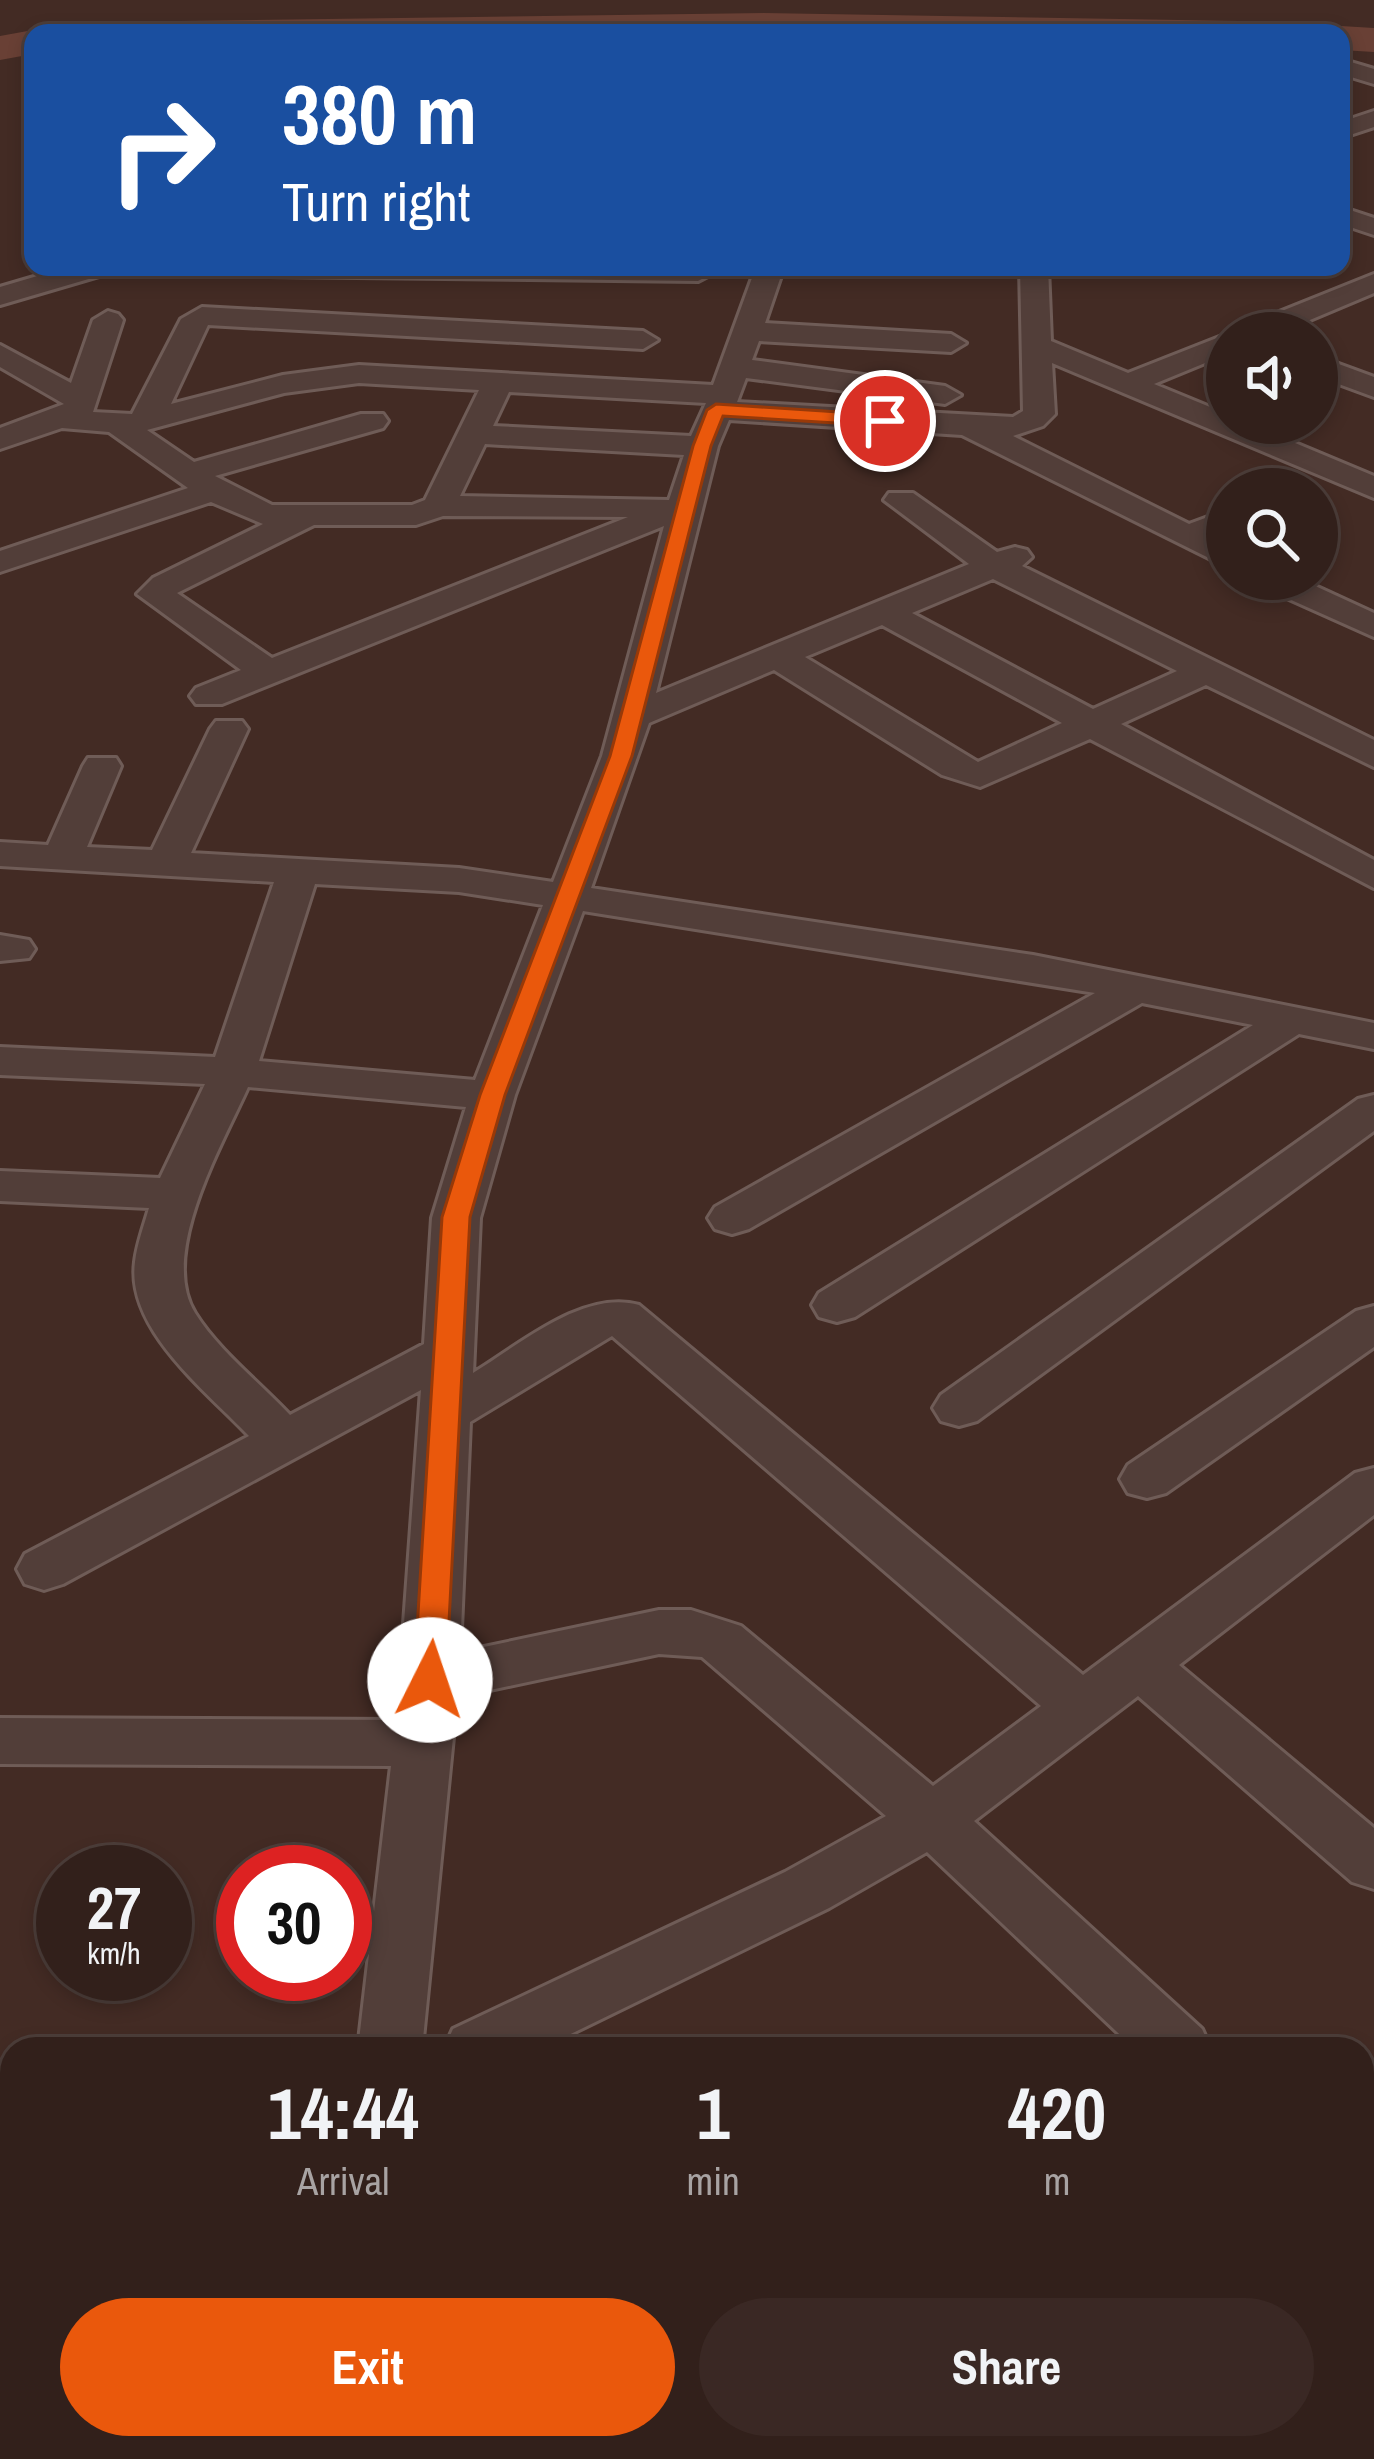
<!DOCTYPE html>
<style>
body{margin:0;font-family:"Archivo Narrow",sans-serif;background:#3a2824;color:#f1f3f6;height:100vh;display:flex;flex-direction:column;font-size:45px;white-space:nowrap}
*{box-sizing:border-box;margin:0}
p{font-size:39px;color:#a8a3a3}
.icon{flex:none;width:66px;height:66px;fill:none;stroke:currentColor;stroke-width:2;stroke-linecap:round;stroke-linejoin:round}
.map{position:relative;flex:1;overflow:hidden}
.side{position:absolute;left:0px;top:2037px;width:1374px;height:423px;display:flex;flex-direction:column;background:#32201b;border-radius:36px 36px 0 0;box-shadow:0 6px 18px #0003,0 0 0 3px #4d3e3a}
.side>*{flex:none}
.top-card{position:absolute;left:24px;top:24px;width:1326px;height:252px;border-radius:24px;box-shadow:0 6px 18px #0003,0 0 0 3px #4d3e3a;background:#1a4fa0;color:#fff;overflow:hidden}
.tools{position:absolute;left:1206px;top:312px;display:grid;gap:24px}
.tools a{display:grid;place-items:center;width:132px;height:132px;border-radius:50%;background:#32201b;box-shadow:0 6px 18px #0003,0 0 0 3px #4d3e3a;font-size:60px}
.speed{position:absolute;left:36px;top:1845px;display:flex;gap:24px;font-size:60px;font-weight:700;text-align:center}
.speed>*{display:grid;place-content:center;width:156px;height:156px;border-radius:50%;background:#32201b;box-shadow:0 6px 18px #0003,0 0 0 3px #4d3e3a;line-height:1}
.speed small{font-size:30px;font-weight:400}
.speed .limit{border:18px solid #d22;background:#fff;color:#111}
.pin{position:absolute;display:grid;place-items:center;width:102px;height:102px;color:#fff;margin:-51px;border:6px solid #fff;border-radius:50%;box-shadow:0 3px 12px #0007}
.me{position:absolute;width:132px;margin:-66px;rotate:4deg;stroke-linejoin:round;filter:drop-shadow(0 0 9px #0008)}
.turn{display:flex;align-items:center;gap:42px;height:252px;padding:0 60px;font-size:54px}
.turn .icon{width:156px;height:156px;stroke-width:2.5}
.turn b{display:block;font-size:84px;line-height:102px}
.eta{display:flex;justify-content:space-evenly;align-items:center;height:204px;text-align:center}
.eta b{font-size:72px;font-weight:800;line-height:84px}
.primary-button{display:flex;gap:24px;margin-top:auto;padding:24px 60px}
.primary-button a{flex:1;height:138px;border-radius:72px;background:#ea580c;color:#fff;font-size:48px;font-weight:800;line-height:138px;text-align:center}
.primary-button a+a{background:#3a2824;color:#f1f3f6}
.map>svg:first-child{display:block}
.lines{fill:none;stroke-linecap:round;stroke-linejoin:round}
.river{fill:#694035;fill-rule:evenodd}
.street-casing{stroke:#6f5c57;stroke-width:6}
.street{fill:#523e39;fill-rule:evenodd}
.route{fill:#ea580c;stroke:#983908;stroke-width:3}
</style>
<div class="map">
<svg width="1374" height="2459" viewBox="0 0 1374 2459">
<rect width="100%" height="100%" fill="#432b24"/>
<g class="lines">
<g class="river">
<polygon points="764,13 1239,21 1253,25 1258,33 160,33 165,25 179,21"/>
<polygon points="1341,26 1374,28 1374,52 1341,50 1341,33 1325,33"/>
<polygon points="33,30 44,33 33,33 33,54 0,60 0,36"/>
</g>
<g class="street-casing">
<g id="street">
<polygon points="1341,59 1374,69 1374,84 1341,74"/>
<polygon points="1374,111 1374,127 1341,138 1341,122"/>
<polygon points="1341,207 1374,218 1374,235 1341,224"/>
<polygon points="68,267 113,267 109,273 0,305 0,287"/>
<polygon points="254,267 725,267 698,281 268,276"/>
<path d="M 756,267 L 784,267 L 765,323 L 951,334 L 966,343 L 951,352 L 759,341 L 752,360 L 945,386 L 961,395 L 945,404 L 746,378 L 737,402 L 1013,417 L 1023,411 L 1020,267 L 1048,267 L 1051,341 L 1128,373 L 1227,334 L 1227,354 L 1154,384 L 1227,414 L 1227,423 L 1247,423 L 1374,476 L 1374,498 L 1052,363 L 1055,414 L 1043,426 L 1013,436 L 1189,524 L 1227,510 L 1227,532 L 1215,538 L 1227,544 L 1227,567 L 962,435 L 729,420 L 718,446 L 656,693 L 969,564 L 884,500 L 889,493 L 913,493 L 997,552 L 1015,547 L 1027,550 L 1032,557 L 1022,566 L 1374,740 L 1374,767 L 1206,685 L 1121,724 L 1374,860 L 1374,888 L 1090,739 L 980,787 L 942,775 L 774,670 L 649,723 L 591,888 L 1033,955 L 1374,1023 L 1374,1049 L 1299,1034 L 855,1317 L 837,1322 L 819,1317 L 812,1305 L 819,1293 L 1253,1025 L 1142,1003 L 749,1229 L 732,1234 L 715,1229 L 708,1218 L 715,1207 L 1095,993 L 583,911 L 515,1095 L 480,1218 L 473,1373 C 518,1346 583,1289 639,1305 L 1083,1675 L 1355,1473 L 1374,1468 L 1374,1515 L 1179,1665 L 1374,1828 L 1374,1889 L 1352,1882 L 1138,1696 L 974,1821 L 1202,2029 L 1211,2049 L 1135,2049 L 927,1852 L 829,1908 L 540,2049 L 444,2049 L 453,2029 L 785,1872 L 886,1816 L 702,1657 L 659,1654 L 457,1697 L 422,2049 L 358,2049 L 391,1766 L 0,1764 L 0,1718 L 397,1720 L 421,1390 L 63,1584 L 44,1590 L 25,1584 L 17,1569 L 25,1554 L 249,1436 C 208,1392 126,1330 135,1262 C 137,1244 144,1226 149,1208 L 0,1201 L 0,1171 L 160,1178 L 205,1084 L 0,1075 L 0,1047 L 215,1057 L 274,882 L 0,866 L 0,842 L 48,845 L 83,766 L 88,758 L 116,758 L 121,766 L 87,847 L 152,850 L 210,729 L 216,721 L 242,721 L 248,729 L 191,853 L 459,868 L 553,882 L 602,756 L 664,526 L 222,704 L 196,704 L 190,696 L 196,688 L 241,670 L 137,594 L 153,578 L 263,524 L 211,502 L 0,572 L 0,551 L 188,488 L 109,432 L 62,428 L 0,449 L 0,428 L 64,404 L 0,367 L 0,345 L 71,383 L 93,320 L 108,311 L 118,314 L 123,320 L 93,412 L 132,414 L 181,319 L 202,307 L 643,331 L 658,340 L 643,349 L 208,325 L 171,404 L 283,375 L 359,365 L 713,385 ZM 359,383 L 479,390 L 425,500 L 412,505 L 272,505 L 215,476 L 383,428 L 388,421 L 383,414 L 361,414 L 194,462 L 147,430 L 284,393 ZM 509,392 L 706,403 L 691,436 L 493,426 ZM 485,444 L 684,455 L 669,500 L 460,496 ZM 443,516 L 628,517 L 272,658 L 177,593 L 314,525 L 416,525 ZM 993,579 L 1177,671 L 1093,709 L 912,613 ZM 882,625 L 1062,723 L 978,762 L 805,657 ZM 315,884 L 459,892 L 543,905 L 475,1080 L 259,1061 ZM 248,1087 L 466,1107 L 432,1218 L 424,1344 L 290,1415 C 260,1383 218,1350 195,1313 C 158,1254 223,1143 248,1087 ZM 612,1336 L 1041,1706 L 933,1786 L 741,1626 L 691,1610 L 659,1610 L 460,1652 L 470,1422 Z"/>
<polygon points="1374,274 1374,293 1279,333 1238,333 1242,327"/>
<polygon points="1317,356 1374,377 1374,397 1317,376"/>
<polygon points="1255,579 1300,579 1374,613 1374,637 1260,586"/>
<polygon points="0,935 29,940 35,949 29,958 0,961"/>
<polygon points="1374,1095 1374,1131 977,1421 959,1426 941,1421 933,1408 941,1395 1358,1099"/>
<polygon points="1374,1306 1374,1347 1166,1493 1147,1498 1128,1493 1120,1479 1128,1465 1356,1311"/>
<polygon points="0,2212 12,2216 12,2293 0,2289"/>
<polygon points="114,2448 190,2448 194,2459 118,2459"/>
<polygon points="237,2448 315,2448 311,2459 233,2459"/>
<polygon points="523,2448 640,2448 644,2459 527,2459"/>
</g>
</g>
<use href="#street" class="street"/>
</g>
<polygon class="route" points="716,404 885,415 894,421 885,426 723,416 711,446 632,756 505,1095 470,1217 446,1680 442,1689 430,1693 419,1689 414,1680 442,1217 480,1095 610,756 693,446 707,410"/>
</svg>
<div class="tools">
<a><svg class="icon" aria-label="sound" viewBox="0 0 24 24"><path d="M4 9h4l5-4v14l-5-4H4zM17 9q2 3 0 6"/></svg></a>
<a><svg class="icon" aria-label="search" viewBox="0 0 24 24"><circle cx="10" cy="10" r="6"/><path d="M15 15l6 6"/></svg></a>
</div>
<div class="speed"><div>27<small>km/h</small></div><div class="limit">30</div></div>
<div class="pin" style="left:885px;top:421px;background:#d93025"><svg class="icon" aria-label="arrive" viewBox="0 0 24 24"><path d="M6 21V4h12l-3 4 3 4H6"/></svg></div>
<svg class="me" style="left:430px;top:1680px" viewBox="-20 -20 40 40"><circle r="19" fill="#fff"/><path d="M0-13L10 11 0 6-10 11z" fill="#ea580c"/></svg>
<div class="top-card">
<div class="turn"><svg class="icon" aria-label="right" viewBox="0 0 24 24"><path d="M7 20v-9h11M14 6l5 5-5 5"/></svg><div><b>380 m</b>Turn right</div></div>
</div>
<section class="side">
<div class="eta">
<div><b>14:44</b><p>Arrival</p></div>
<div><b>1</b><p>min</p></div>
<div><b>420</b><p>m</p></div>
</div>
<div class="primary-button"><a>Exit</a><a>Share</a></div>
</section>
</div>
